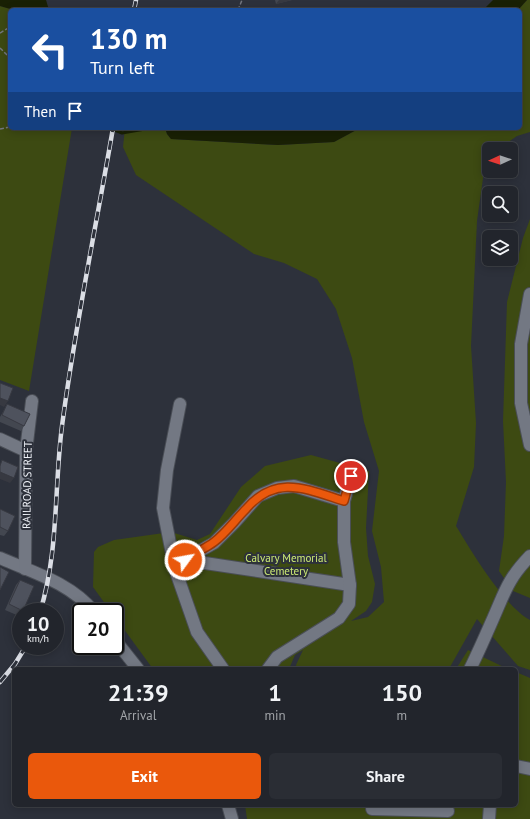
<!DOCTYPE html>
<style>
body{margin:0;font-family:"PT Sans",sans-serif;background:#2a2d34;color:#f1f3f6;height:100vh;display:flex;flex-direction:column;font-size:15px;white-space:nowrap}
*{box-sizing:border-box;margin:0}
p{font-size:13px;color:#a2a5a9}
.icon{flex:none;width:22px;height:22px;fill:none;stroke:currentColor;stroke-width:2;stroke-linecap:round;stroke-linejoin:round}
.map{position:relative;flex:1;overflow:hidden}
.side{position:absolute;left:12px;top:667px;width:506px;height:140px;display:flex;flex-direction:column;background:#22252c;border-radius:6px;box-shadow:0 2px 10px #0003,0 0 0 1px #3f4248}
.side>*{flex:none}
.guide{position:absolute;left:8px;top:8px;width:514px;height:122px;border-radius:6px;box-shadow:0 2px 10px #0003,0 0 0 1px #3f4248;background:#1a4fa0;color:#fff;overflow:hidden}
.needle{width:26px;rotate:267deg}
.buttons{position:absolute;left:482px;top:142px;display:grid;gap:8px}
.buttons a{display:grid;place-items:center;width:36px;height:36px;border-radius:6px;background:#22252c;box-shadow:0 2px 10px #0003,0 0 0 1px #3f4248;font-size:20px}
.speed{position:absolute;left:12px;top:603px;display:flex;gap:8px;font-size:20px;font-weight:700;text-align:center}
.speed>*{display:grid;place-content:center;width:52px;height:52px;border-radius:50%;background:#22252c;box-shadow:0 2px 10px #0003,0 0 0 1px #3f4248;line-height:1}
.speed small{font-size:10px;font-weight:400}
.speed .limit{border:2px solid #111;border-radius:6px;background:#fff;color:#111}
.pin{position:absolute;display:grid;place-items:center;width:34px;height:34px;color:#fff;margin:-17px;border:2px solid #fff;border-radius:50%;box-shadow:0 1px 4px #0007}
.me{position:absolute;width:44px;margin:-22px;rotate:58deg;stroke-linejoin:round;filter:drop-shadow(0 0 3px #0008)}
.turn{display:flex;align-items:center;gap:14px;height:84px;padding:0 16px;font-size:18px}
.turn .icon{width:52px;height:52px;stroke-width:2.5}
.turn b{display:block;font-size:28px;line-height:34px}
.then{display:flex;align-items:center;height:38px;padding:0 16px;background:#0003;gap:8px;font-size:15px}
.eta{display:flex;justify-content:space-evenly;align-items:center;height:68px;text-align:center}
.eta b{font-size:24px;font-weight:700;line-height:28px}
.primary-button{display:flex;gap:8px;margin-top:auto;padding:8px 16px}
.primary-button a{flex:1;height:46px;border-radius:6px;background:#ea580c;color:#fff;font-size:16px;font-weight:700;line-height:46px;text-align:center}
.primary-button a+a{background:#2a2d34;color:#f1f3f6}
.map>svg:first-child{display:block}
.green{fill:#3d4a12}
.water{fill:#192004}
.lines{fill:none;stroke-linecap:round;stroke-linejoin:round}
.stream{stroke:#192004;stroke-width:3}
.minor-casing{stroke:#4a4e56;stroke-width:14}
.path{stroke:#73767f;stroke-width:1.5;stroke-dasharray:4 2;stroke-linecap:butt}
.minor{stroke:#737883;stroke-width:12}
.rail-casing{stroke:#dbdee5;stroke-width:4.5}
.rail{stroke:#2d313b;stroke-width:3;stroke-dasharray:9;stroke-linecap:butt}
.wall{fill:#434750}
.shaded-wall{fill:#373941}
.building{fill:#4e525d;stroke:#373941}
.route-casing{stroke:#983908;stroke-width:10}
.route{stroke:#ea580c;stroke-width:7}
.labels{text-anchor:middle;stroke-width:4;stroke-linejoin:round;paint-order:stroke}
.street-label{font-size:11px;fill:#f2f5fb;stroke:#2d313b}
.park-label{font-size:11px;fill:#ceec76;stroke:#2d313b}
</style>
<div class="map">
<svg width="530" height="819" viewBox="0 0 530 819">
<rect width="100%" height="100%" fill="#2d313b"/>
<g class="green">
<path d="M 527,0 L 530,0 L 530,132 L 517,136 L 498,149 L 489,149 L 489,155 L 486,157 L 477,221 L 471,346 L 476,423 L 474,467 L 456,526 C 472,552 504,606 530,620 L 530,670 L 518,666 L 477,619 L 450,667 L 446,669 L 297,669 L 296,665 L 303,650 L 295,655 L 289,669 L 153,669 L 115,617 L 115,612 L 111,612 L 93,587 L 94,552 L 98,547 L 114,540 L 171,532 L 197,540 L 210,534 L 241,487 L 265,466 L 311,455 L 369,471 L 366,528 L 368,556 L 375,584 L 372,602 L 366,611 L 351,621 L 368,617 L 384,602 L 381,567 L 372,531 L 379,471 L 364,422 L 352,358 L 336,309 L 317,279 L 284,263 L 254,254 L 136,175 L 123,147 L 125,128 L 165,128 L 167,134 L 171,139 L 278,145 L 334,142 L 360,128 L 520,128 L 520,10 L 518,10 Z"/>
<polygon points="0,6 14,10 10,10 10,128 72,128 29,391 0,380"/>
<polygon points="530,219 530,598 513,591 499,571 504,536 506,482 503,421 507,302 523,238"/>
<polygon points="468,650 508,669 456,669"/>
<polygon points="516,672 530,678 530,819 247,819 245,805 516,805"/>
</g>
<g class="water">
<polygon points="0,0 46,0 49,10 14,10 0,6"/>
<polygon points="493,0 527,0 518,10 483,10"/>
<polygon points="165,128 360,128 334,142 278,145 171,139 167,134"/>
</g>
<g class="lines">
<polyline class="stream" points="110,128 122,133 151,128"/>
<g class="minor-casing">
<g id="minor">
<polyline points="530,294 521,344 521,403 530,445"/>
<polyline points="180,404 167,470 163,508 175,569 197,632 223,669"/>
<polyline points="0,439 26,451"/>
<path d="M 0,558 C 32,572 71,583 94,612"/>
<polyline points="185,560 350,585"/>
<polyline points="25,569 26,451 32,401"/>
<polyline points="175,569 189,557 214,543 234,523 258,496 277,488 294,486 344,501"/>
<polyline points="115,640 138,669"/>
<polyline points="268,669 277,657 339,618 349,604 350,585 344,542 344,501 351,476"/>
<path d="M 470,669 C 478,653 485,637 492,621 C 505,592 507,580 530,556"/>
<polyline points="516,766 530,769"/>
<polyline points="228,805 232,819"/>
<polyline points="372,809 448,811"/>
<polyline points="489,819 490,805"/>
</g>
</g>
<g class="path">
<polyline points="238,10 242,0"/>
<polyline points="0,33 10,27"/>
<polyline points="0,48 10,58"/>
<polyline points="0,129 10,127"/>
</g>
<use href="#minor" class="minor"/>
<g class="rail-casing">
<g id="rail">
<polyline points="134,10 136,0"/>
<path d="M 40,612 C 59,551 54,488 62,426 C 75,326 96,227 113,128"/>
<polyline points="0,682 15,664 26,646"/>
</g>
</g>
<use href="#rail" class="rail"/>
</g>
<g class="wall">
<polygon points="275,0 292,0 276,4"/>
<polygon points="7,404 24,426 21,431 0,422 0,417 4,410"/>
<polygon points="0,509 8,531 4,536 0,535"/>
<polygon points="20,580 23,611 22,612 21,612 21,614 19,616 5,610 16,585"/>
</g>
<g class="shaded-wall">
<polygon points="279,0 292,0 276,4"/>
<polygon points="0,398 8,401 4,407 0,405"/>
<polygon points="0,472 14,478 10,483 0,479"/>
</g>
<g class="building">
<polygon points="0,383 13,388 8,401 0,398"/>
<polygon points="7,404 30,414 24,426 2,415"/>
<polygon points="2,460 18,467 14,478 0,472 0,466"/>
<polygon points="0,509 15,516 8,531 0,527"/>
<polygon points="0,567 9,572 0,590"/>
<polygon points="20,580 34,586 23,611 9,604"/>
</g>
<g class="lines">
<g class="route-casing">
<path id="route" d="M 185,560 C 193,553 205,549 214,542 C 226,533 235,520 246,509 C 276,474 306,489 344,501 L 351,476"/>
</g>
<use href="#route" class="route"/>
</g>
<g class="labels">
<g class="street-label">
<text transform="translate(27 485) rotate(-89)" y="4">RAILROAD STREET</text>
</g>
<g class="park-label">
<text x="286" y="562">Calvary Memorial<tspan x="286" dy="13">Cemetery</tspan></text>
</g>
</g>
</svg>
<div class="buttons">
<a><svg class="needle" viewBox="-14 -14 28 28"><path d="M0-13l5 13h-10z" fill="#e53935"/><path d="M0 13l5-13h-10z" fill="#a2a5a9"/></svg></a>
<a><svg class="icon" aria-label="search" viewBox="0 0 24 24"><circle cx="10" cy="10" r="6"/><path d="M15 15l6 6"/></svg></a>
<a><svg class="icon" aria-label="layers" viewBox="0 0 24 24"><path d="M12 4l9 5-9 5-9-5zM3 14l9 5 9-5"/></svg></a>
</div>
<div class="speed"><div>10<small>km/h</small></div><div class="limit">20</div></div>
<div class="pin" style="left:351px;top:476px;background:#d93025"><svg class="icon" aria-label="arrive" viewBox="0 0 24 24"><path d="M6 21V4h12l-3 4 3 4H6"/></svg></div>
<svg class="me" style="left:185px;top:560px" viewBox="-20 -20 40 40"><circle r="17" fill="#ea580c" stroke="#fff" stroke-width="3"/><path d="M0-11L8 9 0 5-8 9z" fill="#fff"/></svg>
<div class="guide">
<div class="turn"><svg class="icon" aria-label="left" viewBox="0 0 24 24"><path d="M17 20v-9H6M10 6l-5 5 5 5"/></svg><div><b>130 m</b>Turn left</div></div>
<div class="then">Then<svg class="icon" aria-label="arrive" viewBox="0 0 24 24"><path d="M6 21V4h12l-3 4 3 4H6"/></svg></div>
</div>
<section class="side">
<div class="eta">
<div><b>21:39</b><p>Arrival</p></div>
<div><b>1</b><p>min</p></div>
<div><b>150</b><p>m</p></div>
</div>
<div class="primary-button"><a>Exit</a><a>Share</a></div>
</section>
</div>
